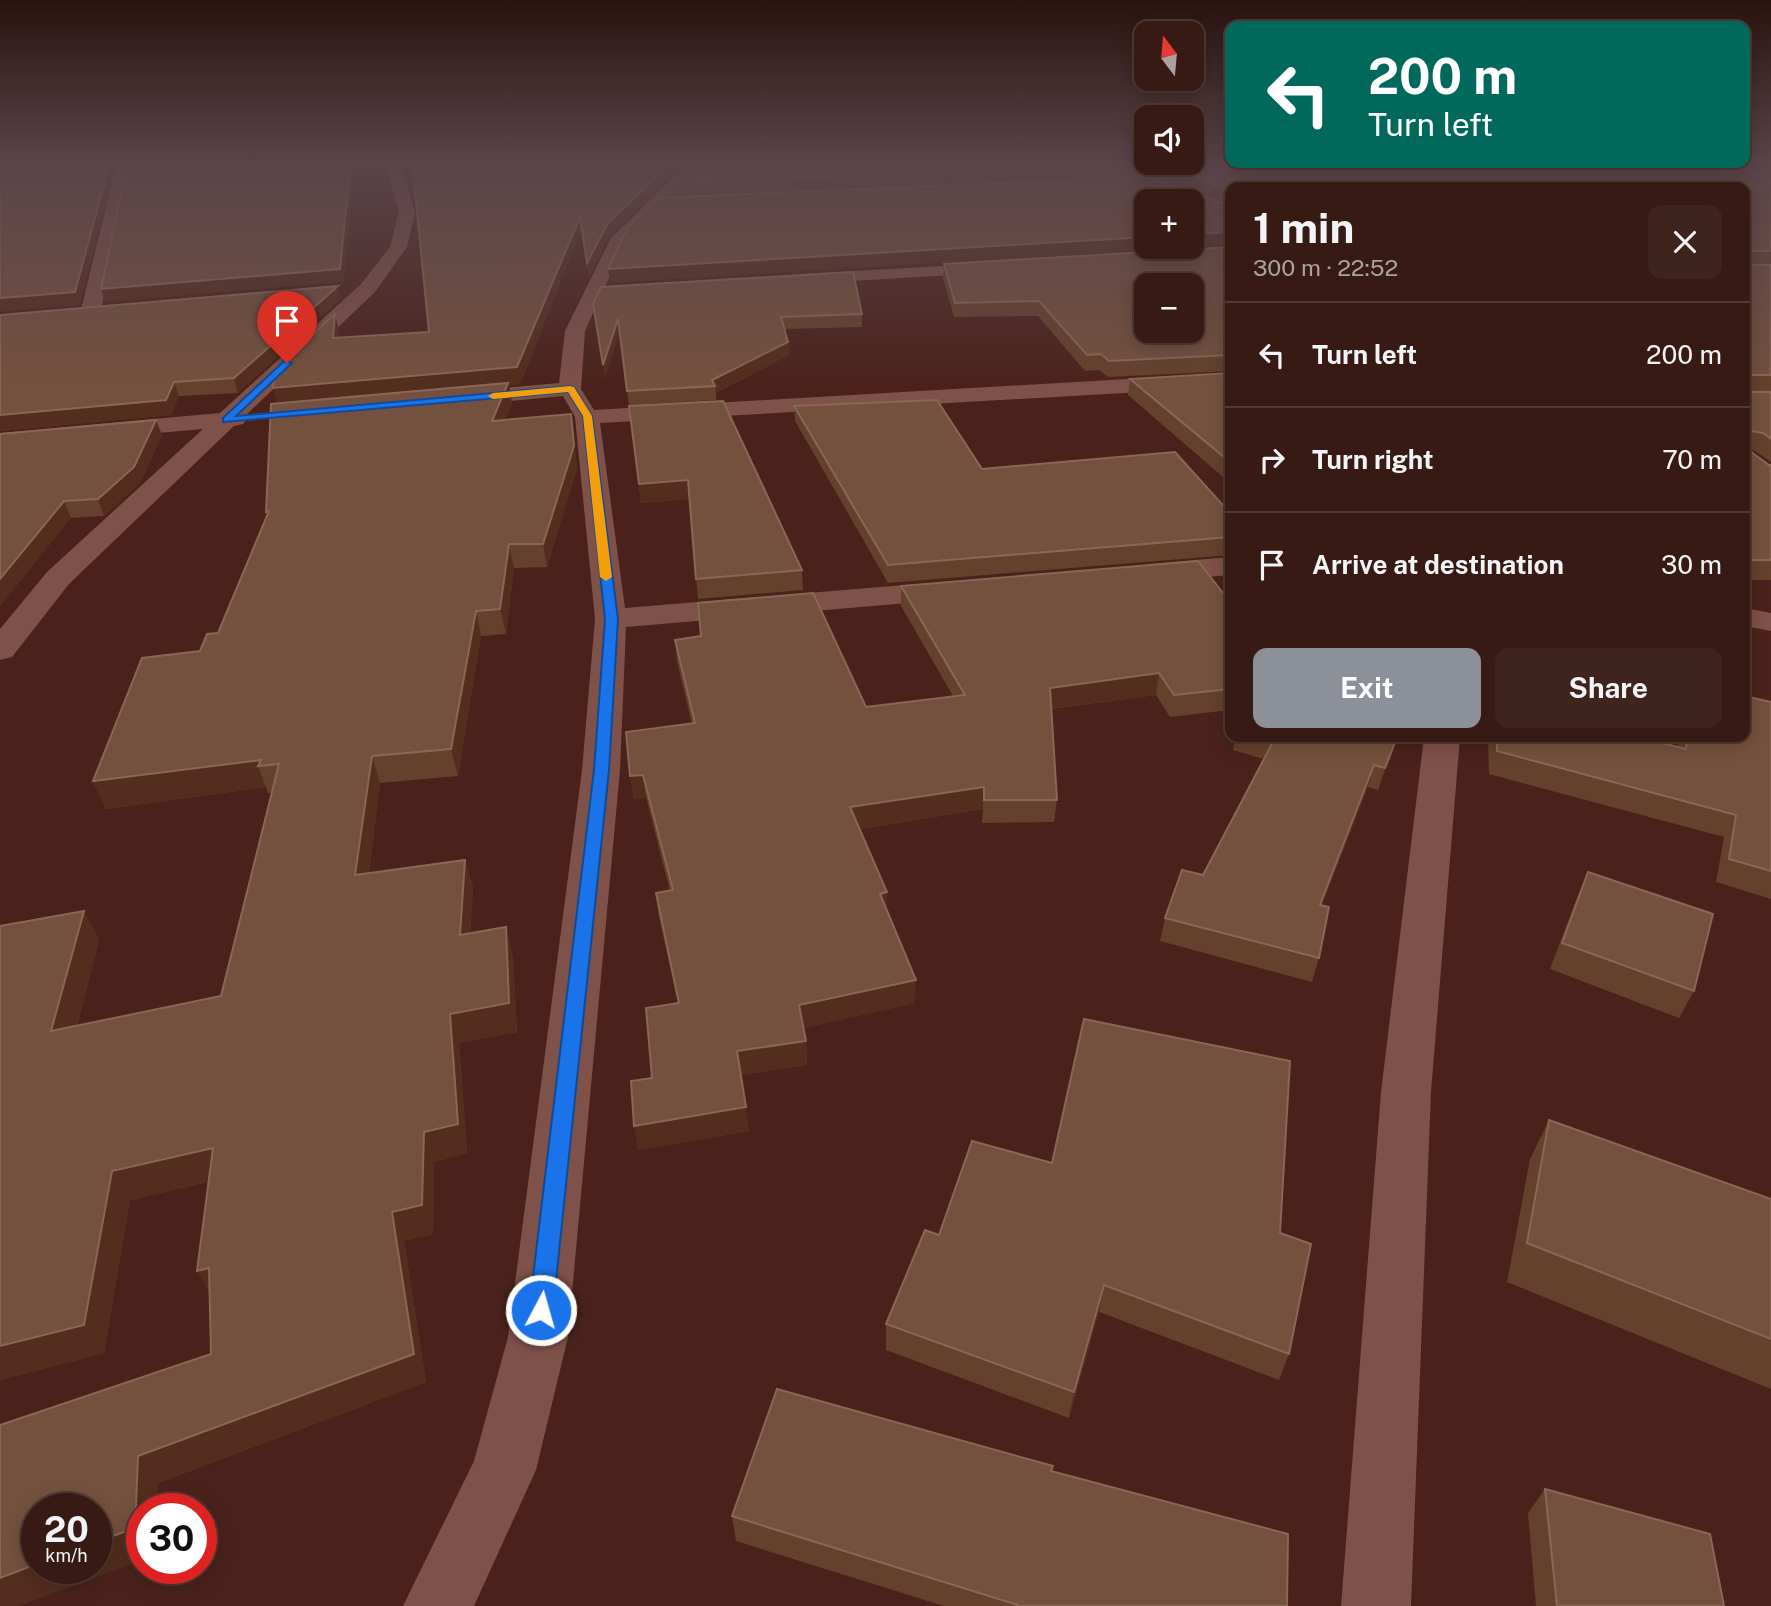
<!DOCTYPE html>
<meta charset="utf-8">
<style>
body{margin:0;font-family:"Public Sans",sans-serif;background:#3f231d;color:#f1f3f6;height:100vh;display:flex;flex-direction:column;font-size:26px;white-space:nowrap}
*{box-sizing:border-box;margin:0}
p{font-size:23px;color:#aba1a0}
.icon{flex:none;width:38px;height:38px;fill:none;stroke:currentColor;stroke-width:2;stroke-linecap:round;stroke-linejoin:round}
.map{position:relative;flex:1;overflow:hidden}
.panel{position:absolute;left:1225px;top:182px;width:525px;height:560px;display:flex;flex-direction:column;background:#381a14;border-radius:14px;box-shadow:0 4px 18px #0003,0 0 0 2px #523834}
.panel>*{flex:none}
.banner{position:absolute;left:1225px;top:21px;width:525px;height:147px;border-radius:14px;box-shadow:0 4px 18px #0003,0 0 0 2px #523834;background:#00695c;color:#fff;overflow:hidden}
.needle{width:46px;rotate:344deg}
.buttons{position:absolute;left:1134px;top:21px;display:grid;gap:14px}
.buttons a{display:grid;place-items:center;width:70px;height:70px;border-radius:14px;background:#381a14;box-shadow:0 4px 18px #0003,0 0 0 2px #523834;font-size:35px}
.speed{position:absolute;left:21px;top:1493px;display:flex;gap:14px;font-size:35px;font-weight:700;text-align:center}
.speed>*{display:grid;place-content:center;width:91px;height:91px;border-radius:50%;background:#381a14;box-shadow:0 4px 18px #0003,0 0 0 2px #523834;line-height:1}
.speed small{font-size:18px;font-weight:400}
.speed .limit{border:10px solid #d22;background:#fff;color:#111}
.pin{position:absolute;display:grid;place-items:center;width:60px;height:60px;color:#fff;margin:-72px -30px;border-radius:50% 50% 50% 0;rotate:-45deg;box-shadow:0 0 7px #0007}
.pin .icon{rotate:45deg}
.me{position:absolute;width:77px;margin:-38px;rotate:6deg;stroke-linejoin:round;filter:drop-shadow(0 0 5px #0008)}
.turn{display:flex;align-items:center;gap:24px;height:147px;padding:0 28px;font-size:32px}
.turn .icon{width:91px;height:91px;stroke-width:2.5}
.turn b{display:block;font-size:49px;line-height:60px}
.round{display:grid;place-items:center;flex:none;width:74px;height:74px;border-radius:14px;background:#3f231d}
.summary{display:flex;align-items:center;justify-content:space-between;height:119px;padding:0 28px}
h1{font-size:42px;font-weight:700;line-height:52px}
.action{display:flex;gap:14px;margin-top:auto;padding:14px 28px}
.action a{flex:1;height:80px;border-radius:14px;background:#8c9099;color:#fff;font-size:28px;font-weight:700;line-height:80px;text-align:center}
.action a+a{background:#3f231d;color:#f1f3f6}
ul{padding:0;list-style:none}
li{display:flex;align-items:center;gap:21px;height:105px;padding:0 28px;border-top:2px solid #523834}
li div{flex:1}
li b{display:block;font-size:26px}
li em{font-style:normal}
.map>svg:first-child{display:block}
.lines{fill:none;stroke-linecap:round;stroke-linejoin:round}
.street{fill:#7e5149;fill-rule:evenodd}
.wall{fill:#64412c}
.shaded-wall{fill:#532d1d}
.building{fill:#74513e;stroke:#886756;stroke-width:2;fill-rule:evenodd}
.route{fill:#1a73e8;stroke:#114b97;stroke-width:2}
.slow{fill:#f59e0b}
</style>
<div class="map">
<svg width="1771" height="1606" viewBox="0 0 1771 1606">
<rect width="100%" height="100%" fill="#4a221b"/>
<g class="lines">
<g class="street">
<polygon points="117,162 131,162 101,310 91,316 81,310"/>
<polygon points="385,162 399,162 415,211 407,247 375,292 245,416 247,419 243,424 234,426 69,584 12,657 0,660 0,629 47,572 203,429 0,447 0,433 220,413 361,284 390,247 399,211"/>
<polygon points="681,162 695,162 696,170 626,240 585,331 581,389 594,410 1230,373 1230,387 600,423 625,608 954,581 965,584 969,590 965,596 954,599 626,627 620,770 568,1337 536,1470 474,1606 403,1606 474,1461 508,1337 582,770 595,619 575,417 563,396 459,406 451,404 448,399 451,394 459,392 559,383 565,331 611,238 682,169"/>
<polygon points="1128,162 1143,162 1158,178 1230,207 1230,218 1148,184"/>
<polygon points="996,263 1002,264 1005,268 1002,272 801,284 792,279 801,274"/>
<polygon points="1230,557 1230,575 1150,582 1140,579 1135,573 1140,567 1150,564"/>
<polygon points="1745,608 1771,613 1771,631 1745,626"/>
<polygon points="1424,737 1460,737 1431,1092 1411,1606 1341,1606 1381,1092"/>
</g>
</g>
<g class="wall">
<polygon points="412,162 680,162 679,168 609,236 589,277 581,230 520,384 509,385 512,403 505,420 571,414 577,468 547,567 514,568 506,634 481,636 458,776 380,783 369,873 465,860 473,888 470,934 513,956 517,1032 459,1043 467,1153 434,1162 433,1234 404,1241 426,1382 158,1483 19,1606 211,1354 208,1182 130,1200 104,1353 0,1380 0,926 84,911 99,940 77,1026 221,996 272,793 268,793 266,787 106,809 93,781 200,651 218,633 267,515 278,403 270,374 339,330 339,338 429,332"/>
<polygon points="1145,162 1771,162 1771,391 1750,391 1771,392 1771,462 1755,451 1750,450 1750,451 1769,465 1771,465 1771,580 1745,580 1745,187 1230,187 1230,204 1159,176"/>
<polygon points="1137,163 1135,175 674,196 673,184"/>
<polygon points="1230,247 1230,371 1108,377 1099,370 1085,371 1038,316 954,317 943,278 944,264"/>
<polygon points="341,298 238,393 179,396 171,415 0,431"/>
<polygon points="593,304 862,314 862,327 785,329 788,342 789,355 716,393 716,400 629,405 619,332 605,378"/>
<polygon points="1230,373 1230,483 1128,395 1130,379"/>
<polygon points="629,406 802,570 803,590 698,599 689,499 641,503"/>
<polygon points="794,406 982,469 1230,513 1230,555 888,583 795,421"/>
<polygon points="0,434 162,435 140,483 104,516 71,518"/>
<polygon points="901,586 1230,602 1230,710 1170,717 1156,695 1051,709 1057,800 1054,822 982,823 983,809 860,829 887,910 915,1003 803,1028 806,1041 807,1065 741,1075 749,1131 638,1150 652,1078 678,1003 659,917 656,893 670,891 646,797 634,799 630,776 692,724 677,661 675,640 866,707 953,696 901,606"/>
<polygon points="1771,702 1771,899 1716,882 1724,837 1489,774 1488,737 1638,737 1678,747 1679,737 1745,737"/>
<polygon points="1235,737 1398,737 1378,790 1368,787 1322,905 1319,958 1312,982 1160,941 1165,918 1203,875 1264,759 1233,750"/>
<polygon points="1588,872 1694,991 1679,1018 1550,969 1577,898"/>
<polygon points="1549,1120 1771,1199 1771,1389 1507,1282 1530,1159"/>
<polygon points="1280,1233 1289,1354 1279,1380 1099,1312 1069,1418 886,1350 886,1324 939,1235"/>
<polygon points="1053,1466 1052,1471 1287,1606 944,1606 736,1541 732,1516"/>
<polygon points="1545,1489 1724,1606 1536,1606 1528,1513"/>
</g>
<g class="shaded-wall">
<polygon points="110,162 116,162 80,305 0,312 0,298"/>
<polygon points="351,162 354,162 344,282 105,302 101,289"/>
<polygon points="672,162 680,162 679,168 609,236 589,277 587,263 608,223"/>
<polygon points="580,217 581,230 520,384 509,385 512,403 496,442 278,405 273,388 517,367"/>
<polygon points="1230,232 1230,245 610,283 608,269 1146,237 1146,247 1192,247 1192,234"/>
<polygon points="338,286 341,298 238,393 234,378"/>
<polygon points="335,314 339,330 337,354 333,338"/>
<polygon points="618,319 619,332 605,378 603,365"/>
<polygon points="788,342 789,355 716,393 715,386 712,380"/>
<polygon points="174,382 179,396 171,415 0,431 0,415"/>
<polygon points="571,414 577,468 547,567 543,544"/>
<polygon points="156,420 162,435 140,483 104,516 98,499"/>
<polygon points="688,480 690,499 641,503 639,484"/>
<polygon points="64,501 71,518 0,607 0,579"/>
<polygon points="509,544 514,568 506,634 500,609"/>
<polygon points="476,611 481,636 458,776 451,749"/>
<polygon points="1159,673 1156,695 1048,709 1050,688"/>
<polygon points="1397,737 1398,737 1396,744 1378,790 1385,768"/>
<polygon points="372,756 380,783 365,903 355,875"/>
<polygon points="261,760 258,766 266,787 106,809 93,781"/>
<polygon points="1374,765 1368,787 1313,928 1320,905"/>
<polygon points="643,775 646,797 634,799 630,776"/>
<polygon points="984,787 983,809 851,830 850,807"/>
<polygon points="465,860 473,888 468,964 460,935"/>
<polygon points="887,892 887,916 880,894"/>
<polygon points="84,911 99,940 68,1060 51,1031"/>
<polygon points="506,927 513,956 517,1032 459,1043 467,1153 434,1162 433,1234 404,1241 426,1382 158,1483 158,1508 142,1508 142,1560 19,1606 0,1606 0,1578 37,1564 37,1568 96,1568 96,1542 138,1456 392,1212 424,1132 450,1014"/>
<polygon points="916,980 915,1003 800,1029 799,1005"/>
<polygon points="806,1041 807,1065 740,1075 737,1051"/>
<polygon points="746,1107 749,1131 638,1150 634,1126"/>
<polygon points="213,1148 228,1177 130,1200 104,1353 0,1380 0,1346 112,1171"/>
<polygon points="209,1268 214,1300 197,1271"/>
<polygon points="1104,1285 1099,1312 1069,1418 1074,1392"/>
</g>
<g class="building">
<polygon points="0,162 110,162 75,292 0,298"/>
<polygon points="128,162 351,162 340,269 101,289"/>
<polygon points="412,162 672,162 608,223 587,263 580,217 517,367 273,388 274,374 270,374 335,314 333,338 429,332"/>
<polygon points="694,162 1136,162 1137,163 673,184"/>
<polygon points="1230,162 1731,163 1771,180 1771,251 1749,251 1749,265 1771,265 1771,375 1750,375 1750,392 1771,392 1771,439 1763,433 1751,431 1750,451 1769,465 1771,465 1771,560 1745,560 1745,187 1230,187 1230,191 1159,163"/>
<polygon points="1758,162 1771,162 1771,168"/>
<polygon points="1152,176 1230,206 1230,232 1192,234 1192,201 1146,201 1146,237 608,269 627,228 658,198"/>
<path d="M 1230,247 L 1230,355 L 1109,361 L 1101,354 L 1087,355 L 1039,301 L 955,303 L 944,264 ZM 1146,285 L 1192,285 L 1192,331 L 1146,331 Z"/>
<polygon points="853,272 862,314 781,317 788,342 712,380 715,386 627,391 618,319 603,365 593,304 601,287"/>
<polygon points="338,286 234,378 174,382 166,400 0,415 0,315"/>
<polygon points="1230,373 1230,462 1130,379"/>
<polygon points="508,383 492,421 571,414 574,446 543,544 509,544 500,609 476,611 451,749 372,756 355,875 465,860 460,935 506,927 509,1003 450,1014 458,1124 424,1132 422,1205 392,1212 414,1354 138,1456 135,1528 96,1542 96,1508 37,1508 37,1564 0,1578 0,1425 211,1354 209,1268 197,1271 213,1148 112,1171 84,1325 0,1346 0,926 84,911 51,1031 221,996 279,764 258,766 261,760 93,781 142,658 200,651 207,634 218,633 269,511 266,512 271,404"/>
<polygon points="937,400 982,469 1175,452 1230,513 1230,537 888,565 794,406"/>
<polygon points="723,401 802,570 696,579 688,480 639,484 629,406"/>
<polygon points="156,420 134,467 98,499 64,501 0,579 0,434"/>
<polygon points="1198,561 1230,602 1230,689 1174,695 1159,673 1050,688 1057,800 984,800 984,787 850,807 887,892 880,894 916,980 799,1005 806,1041 737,1051 746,1107 634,1126 631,1081 652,1078 646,1008 679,1003 656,893 673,890 643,775 630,776 626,732 695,723 675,640 701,636 698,603 813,593 866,707 965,695 901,586"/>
<polygon points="1745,696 1771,702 1771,871 1729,859 1736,815 1497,751 1497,737 1638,737 1686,749 1687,737 1745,737"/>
<polygon points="1270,737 1397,737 1385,768 1374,765 1320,905 1329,907 1319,958 1165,918 1182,870 1203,875 1275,738"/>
<polygon points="1588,872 1713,914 1694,991 1562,943"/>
<polygon points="1084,1019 1290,1061 1280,1233 1311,1244 1289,1354 1104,1285 1074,1392 886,1324 925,1230 939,1235 972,1141 1052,1163"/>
<polygon points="1549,1120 1771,1199 1771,1339 1527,1243"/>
<polygon points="777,1389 1053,1466 1051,1471 1288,1534 1287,1606 1021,1606 732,1516"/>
<polygon points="1545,1489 1710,1534 1724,1606 1557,1606"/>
</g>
<linearGradient id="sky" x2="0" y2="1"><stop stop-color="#29130f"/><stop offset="0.42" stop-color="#5a444a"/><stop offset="1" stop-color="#5a444a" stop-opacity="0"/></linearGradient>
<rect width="1771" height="387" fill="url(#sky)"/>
<polygon class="route" points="284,361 292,363 236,416 570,386 574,387 592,416 618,619 609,770 553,1310 549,1318 541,1321 532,1318 529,1310 594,770 605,619 583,416 568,392 223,422 223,418"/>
<polygon class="slow" points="570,386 574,387 592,416 612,577 606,581 600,577 583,416 568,392 493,399 488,396 493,393"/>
</svg>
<div class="buttons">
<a><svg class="needle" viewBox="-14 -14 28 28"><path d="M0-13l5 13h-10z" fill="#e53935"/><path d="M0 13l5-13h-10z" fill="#aba1a0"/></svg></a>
<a><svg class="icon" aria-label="sound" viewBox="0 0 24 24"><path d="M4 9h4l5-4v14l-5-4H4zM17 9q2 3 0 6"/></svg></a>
<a>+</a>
<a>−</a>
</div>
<div class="speed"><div>20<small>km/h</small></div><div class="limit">30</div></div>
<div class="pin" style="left:287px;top:363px;background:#d93025"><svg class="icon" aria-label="arrive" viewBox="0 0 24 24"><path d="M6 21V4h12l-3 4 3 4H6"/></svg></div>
<svg class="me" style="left:541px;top:1310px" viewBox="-20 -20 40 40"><circle r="17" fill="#1a73e8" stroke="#fff" stroke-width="3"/><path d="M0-11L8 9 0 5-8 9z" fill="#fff"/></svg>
<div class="banner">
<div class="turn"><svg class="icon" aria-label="left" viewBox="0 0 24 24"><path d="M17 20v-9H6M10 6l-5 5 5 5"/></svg><div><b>200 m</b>Turn left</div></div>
</div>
<section class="panel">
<div class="summary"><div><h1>1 min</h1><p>300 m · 22:52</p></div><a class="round"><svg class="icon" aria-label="close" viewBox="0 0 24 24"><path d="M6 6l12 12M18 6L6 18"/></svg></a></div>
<ul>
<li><svg class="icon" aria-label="left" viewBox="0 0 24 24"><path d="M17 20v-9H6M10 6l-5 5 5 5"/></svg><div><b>Turn left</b></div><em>200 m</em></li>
<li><svg class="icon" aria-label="right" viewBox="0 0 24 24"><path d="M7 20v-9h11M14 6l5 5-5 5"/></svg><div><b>Turn right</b></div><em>70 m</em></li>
<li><svg class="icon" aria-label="arrive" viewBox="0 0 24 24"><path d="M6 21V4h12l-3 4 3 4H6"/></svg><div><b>Arrive at destination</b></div><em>30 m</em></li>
</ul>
<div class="action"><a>Exit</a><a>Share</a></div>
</section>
</div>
